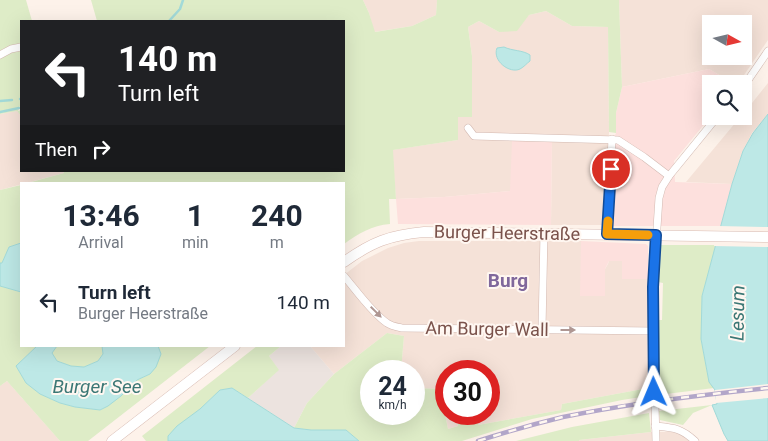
<!DOCTYPE html>
<meta charset="utf-8">
<style>
body{margin:0;font-family:Roboto,sans-serif;background:#f2f2f3;color:#1f2937;height:100vh;display:flex;flex-direction:column;font-size:19px;white-space:nowrap}
*{box-sizing:border-box;margin:0}
p{font-size:16px;color:#747a83}
.icon{flex:none;width:28px;height:28px;fill:none;stroke:currentColor;stroke-width:2;stroke-linecap:round;stroke-linejoin:round}
.map{position:relative;flex:1;overflow:hidden}
.drawer{position:absolute;left:20px;top:182px;width:325px;height:165px;display:flex;flex-direction:column;background:#fff;border-radius:0px;box-shadow:0 5px 20px #0002}
.drawer>*{flex:none}
.top-card{position:absolute;left:20px;top:20px;width:325px;height:152px;border-radius:0px;box-shadow:0 5px 20px #0002;background:#202124;color:#fff;overflow:hidden}
.needle{width:32px;rotate:98deg}
.buttons{position:absolute;left:702px;top:15px;display:grid;gap:10px}
.buttons a{display:grid;place-items:center;width:50px;height:50px;border-radius:0px;background:#fff;box-shadow:0 5px 20px #0002;font-size:25px}
.speed{position:absolute;left:360px;top:360px;display:flex;gap:10px;font-size:25px;font-weight:700;text-align:center}
.speed>*{display:grid;place-content:center;width:65px;height:65px;border-radius:50%;background:#fff;box-shadow:0 5px 20px #0002;line-height:1}
.speed small{font-size:12px;font-weight:400}
.speed .limit{border:8px solid #d22;background:#fff;color:#111}
.pin{position:absolute;display:grid;place-items:center;width:42px;height:42px;color:#fff;margin:-21px;border:2px solid #fff;border-radius:50%;box-shadow:0 1px 5px #0007}
.me{position:absolute;width:55px;margin:-28px;rotate:359deg;stroke-linejoin:round;filter:drop-shadow(0 0 4px #0008)}
.turn{display:flex;align-items:center;gap:18px;height:105px;padding:0 15px;font-size:22px}
.turn .icon{width:65px;height:65px;stroke-width:2.5}
.turn b{display:block;font-size:35px;line-height:42px}
.then{display:flex;align-items:center;height:48px;padding:0 15px;background:#0003;gap:10px;font-size:19px}
.eta{display:flex;justify-content:space-evenly;align-items:center;height:85px;text-align:center}
.eta b{font-size:30px;font-weight:700;line-height:35px}
ul{padding:0;list-style:none}
li{display:flex;align-items:center;gap:15px;height:70px;padding:0 15px}
li div{flex:1}
li b{display:block;font-size:19px}
li em{font-style:normal}
.map>svg:first-child{display:block}
.residential{fill:#f5e2d8;fill-rule:evenodd}
.commercial{fill:#fde0dd}
.industrial{fill:#ece3df}
.green{fill:#deecc7}
.water{fill:#bde8e6;stroke:#a2dad8}
.pier{fill:#fdf2ea}
.lines{fill:none;stroke-linecap:round;stroke-linejoin:round}
.stream{stroke:#a2dad8;stroke-width:2.5}
.minor-casing{stroke:#d3b9b1;stroke-width:8}
.secondary-casing{stroke:#d8bab1;stroke-width:11}
.minor{stroke:#fff;stroke-width:7}
.secondary{stroke:#fff;stroke-width:10}
.rail-casing{stroke:#b2a6c9;stroke-width:4.5}
.rail{stroke:#fff7f1;stroke-width:2.5;stroke-dasharray:8;stroke-linecap:butt}
.oneway{fill:#af9793}
.route-casing{stroke:#114b97;stroke-width:12}
.route{stroke:#1a73e8;stroke-width:9}
.slow{stroke:#f59e0b;stroke-width:9}
.labels{text-anchor:middle;stroke-width:4;stroke-linejoin:round;paint-order:stroke}
.street-label{font-size:18px;fill:#7a524b;stroke:#fff7f1}
.neighbourhood-label{font-size:19px;font-weight:bold;fill:#80689c;stroke:#fff7f1}
.water-label{font-size:19px;font-style:italic;fill:#3b7775;stroke:#fff7f1}
</style>
<div class="map">
<svg width="768" height="441" viewBox="0 0 768 441">
<rect width="100%" height="100%" fill="#fdf2ea"/>
<g class="residential">
<polygon points="363,0 437,0 436,15 412,26 374,32 369,13"/>
<path d="M 619,0 L 768,0 L 768,40 L 740,81 L 733,83 L 709,69 L 622,87 ZM 711,24 L 744,24 L 744,56 L 711,56 Z"/>
<polygon points="546,11 572,26 608,27 609,132 605,225 551,225 552,142 510,191 444,197 396,199 392,150 458,140 458,117 472,117 472,56 468,27 479,21 499,32 529,15"/>
<polygon points="768,83 768,114 752,133 743,151 732,184 686,182 741,116 744,116 744,113"/>
<polygon points="17,111 21,116 21,171 63,171 64,173 0,190 0,114"/>
<polygon points="419,241 581,241 581,296 604,296 605,269 608,264 609,261 623,261 623,279 648,279 648,388 562,404 561,410 478,425 478,414 489,414 489,371 446,371 446,414 458,414 458,426 448,429 440,389 414,388 414,371 401,371 404,336 387,333 334,374 310,346 344,346 344,275 362,261 388,248 404,243"/>
<polygon points="7,381 60,441 0,441 0,386"/>
<polygon points="651,432 671,432 681,434 689,441 579,441 579,440"/>
</g>
<g class="commercial">
<polygon points="709,69 733,83 733,84 711,84 711,116 674,161 675,182 732,184 721,226 607,226 613,140 616,133 616,113 622,87"/>
<polygon points="512,141 552,142 551,225 398,224 396,199 444,197 510,191"/>
<polygon points="581,241 646,244 648,246 648,279 622,279 622,261 609,261 605,269 605,296 580,296"/>
</g>
<polygon class="industrial" points="281,346 310,346 334,374 307,403 294,428 248,398 278,370 269,356"/>
<g class="green">
<polygon points="0,0 26,0 32,21 21,21 21,103 18,111 21,110 21,116 17,111 0,114"/>
<path d="M 91,0 L 363,0 L 369,13 L 375,32 L 412,26 L 436,15 L 437,0 L 619,0 L 622,87 L 616,113 L 616,133 L 609,132 L 608,27 L 572,26 L 546,11 L 529,15 L 517,31 L 499,32 L 479,21 L 468,27 L 472,56 L 472,117 L 458,117 L 458,140 L 393,150 L 396,199 L 389,199 L 390,224 C 372,225 358,234 344,244 L 344,184 L 24,184 L 64,173 L 63,171 L 344,171 L 344,21 L 97,21 Z"/>
<polygon points="21,185 21,243 9,247 2,263 0,263 0,190"/>
<polygon points="661,245 716,245 702,296 701,339 709,382 714,388 658,395 657,320 662,320 663,283 658,282"/>
<polygon points="0,286 21,292 21,346 37,346 16,366 26,383 40,394 60,403 75,407 101,410 121,396 137,380 150,374 161,354 158,346 210,346 88,441 60,441 7,381 0,386"/>
<polygon points="387,333 404,336 401,371 371,371 371,414 414,414 414,388 440,389 448,429 458,426 458,414 478,414 478,425 561,410 562,404 648,388 648,396 622,400 532,419 462,441 359,441 346,430 311,430 294,428 307,403 334,374"/>
<polygon points="57,346 102,346 103,354 98,361 84,367 71,366 57,361 52,353"/>
<polygon points="257,346 281,346 269,356 279,370 248,398 232,388 220,390 200,409 168,436 168,441 146,441 142,436"/>
<polygon points="712,405 693,413 683,425 660,420 659,411"/>
<polygon points="649,413 651,432 579,440 579,441 516,441 572,427"/>
</g>
<g class="water">
<path d="M 504,47 C 512,51 523,50 530,55 L 530,61 C 527,63 524,67 520,69 C 510,74 492,61 497,48 Z"/>
<polygon points="768,114 768,441 728,441 724,434 712,405 717,404 715,390 709,382 701,339 702,296 732,184 743,151 753,133"/>
<polygon points="21,243 21,292 0,286 0,263 2,263 9,247"/>
<polygon points="37,346 57,346 52,353 57,361 71,366 84,367 98,361 103,354 102,346 158,346 161,354 156,367 150,374 137,380 121,396 108,406 100,410 75,407 60,403 40,394 26,383 16,366"/>
<polygon points="232,388 294,428 311,430 346,430 359,441 168,441 168,436 177,426 200,409 220,390"/>
</g>
<g class="pier">
<polygon points="718,226 768,227 768,247 714,246"/>
<polygon points="768,384 768,398 716,403 715,390"/>
</g>
<g class="lines">
<g class="stream">
<polyline points="169,21 180,9 183,0"/>
<polyline points="20,99 21,99"/>
<polyline points="0,101 12,100"/>
<polyline points="0,112 19,108"/>
</g>
<g class="minor-casing">
<g id="minor">
<polyline points="0,55 11,49 21,47"/>
<polyline points="744,86 768,51"/>
<polyline points="468,128 474,136 618,140 644,157 669,176"/>
<polyline points="607,234 612,139"/>
<path d="M 344,276 C 356,290 372,313 387,323 C 391,326 397,327 402,328 L 653,331"/>
<polyline points="542,329 544,233"/>
<path d="M 655,426 C 674,428 681,428 695,441"/>
<polyline points="656,441 653,331 653,287 659,198 662,187 669,176 718,116"/>
</g>
</g>
<g class="secondary-casing">
<g id="secondary">
<path d="M 344,262 C 372,242 390,235 424,232 L 768,237"/>
<polyline points="112,441 235,346"/>
</g>
</g>
<use href="#minor" class="minor"/>
<use href="#secondary" class="secondary"/>
<g class="rail-casing">
<path id="rail" d="M 478,441 C 506,432 534,424 563,417 C 630,403 699,395 768,388"/>
</g>
<use href="#rail" class="rail"/>
</g>
<defs><path id="oneway-solid" d="M-6-.8H1V-3.2L6.5 0L1 3.2V.8H-6Z" transform="scale(1.25)"/></defs>
<g class="oneway">
<use href="#oneway-solid" transform="translate(376 312) rotate(45)"/>
<use href="#oneway-solid" transform="translate(568 330)"/>
</g>
<g class="lines">
<g class="route-casing">
<polyline id="route" points="611,169 607,234 656,235 653,287 654,392"/>
</g>
<use href="#route" class="route"/>
<polyline class="slow" points="608,221 607,234 648,235"/>
</g>
<g class="labels">
<g class="street-label">
<text transform="translate(507 233) rotate(1)" y="6">Burger Heerstraße</text>
<text transform="translate(487 329) rotate(1)" y="6">Am Burger Wall</text>
</g>
<g class="neighbourhood-label">
<text x="508" y="287">Burg</text>
</g>
<g class="water-label">
<text transform="translate(737 313) rotate(-89)" y="7">Lesum</text>
<text x="97" y="393">Burger See</text>
</g>
</g>
</svg>
<div class="buttons">
<a><svg class="needle" viewBox="-14 -14 28 28"><path d="M0-13l5 13h-10z" fill="#e53935"/><path d="M0 13l5-13h-10z" fill="#747a83"/></svg></a>
<a><svg class="icon" aria-label="search" viewBox="0 0 24 24"><circle cx="10" cy="10" r="6"/><path d="M15 15l6 6"/></svg></a>
</div>
<div class="speed"><div>24<small>km/h</small></div><div class="limit">30</div></div>
<div class="pin" style="left:611px;top:169px;background:#d93025"><svg class="icon" aria-label="arrive" viewBox="0 0 24 24"><path d="M6 21V4h12l-3 4 3 4H6"/></svg></div>
<svg class="me" style="left:654px;top:392px" viewBox="-20 -20 40 40"><path d="M0-17L14 15 0 8-14 15z" fill="#1a73e8" stroke="#fff" stroke-width="4"/></svg>
<div class="top-card">
<div class="turn"><svg class="icon" aria-label="left" viewBox="0 0 24 24"><path d="M17 20v-9H6M10 6l-5 5 5 5"/></svg><div><b>140 m</b>Turn left</div></div>
<div class="then">Then<svg class="icon" aria-label="right" viewBox="0 0 24 24"><path d="M7 20v-9h11M14 6l5 5-5 5"/></svg></div>
</div>
<section class="drawer">
<div class="eta">
<div><b>13:46</b><p>Arrival</p></div>
<div><b>1</b><p>min</p></div>
<div><b>240</b><p>m</p></div>
</div>
<ul>
<li><svg class="icon" aria-label="left" viewBox="0 0 24 24"><path d="M17 20v-9H6M10 6l-5 5 5 5"/></svg><div><b>Turn left</b><p>Burger Heerstraße</p></div><em>140 m</em></li>
</ul>
</section>
</div>
